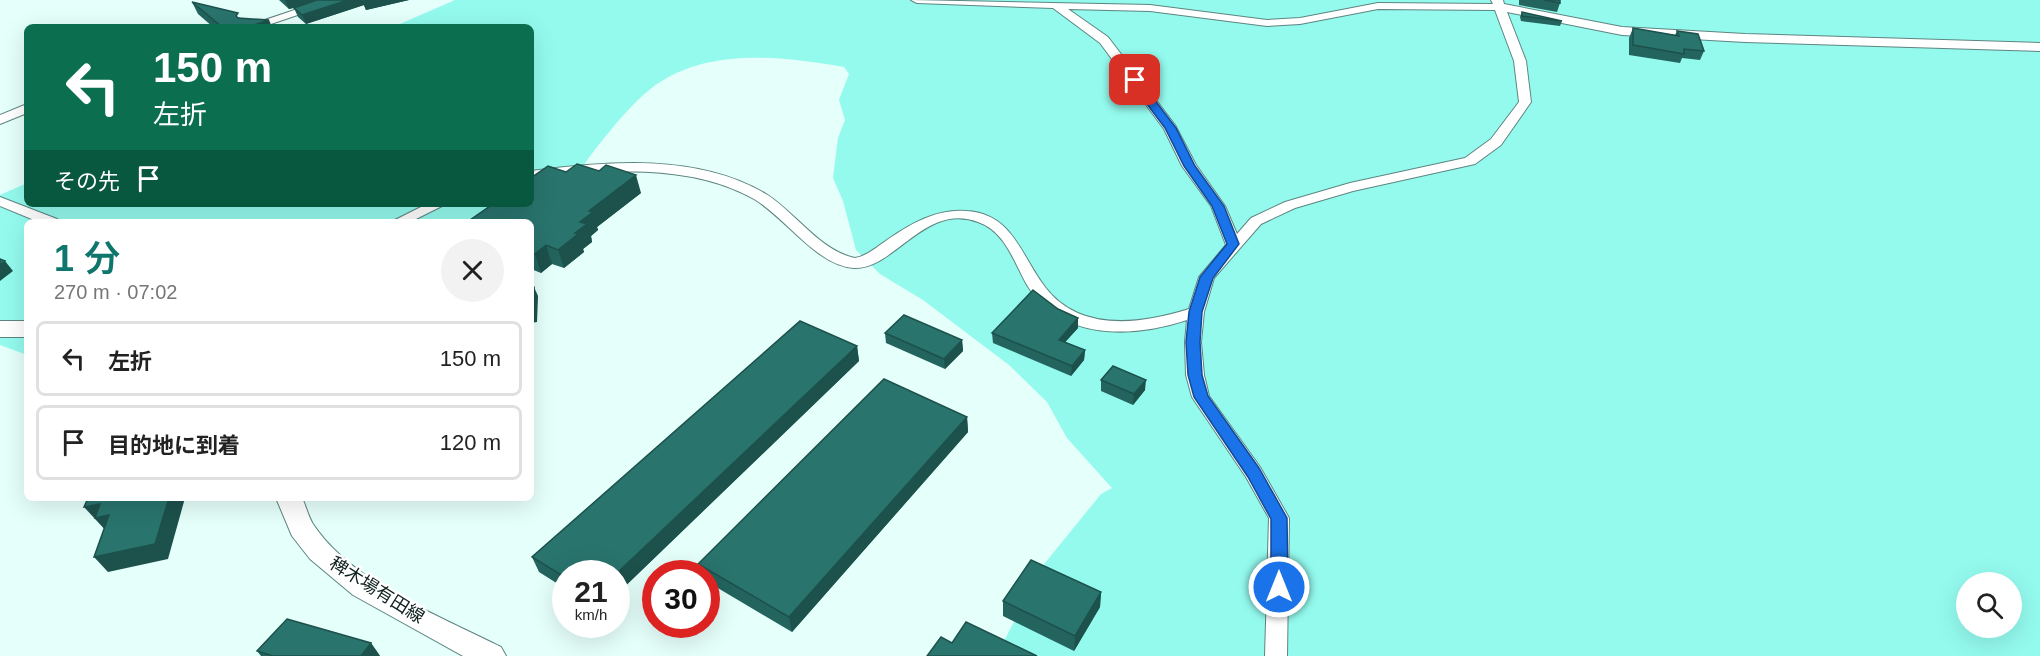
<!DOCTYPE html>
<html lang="ja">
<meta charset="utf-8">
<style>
body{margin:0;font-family:Helvetica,"Noto Sans JP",sans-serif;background:#f2f2f2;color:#222;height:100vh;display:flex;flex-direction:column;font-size:22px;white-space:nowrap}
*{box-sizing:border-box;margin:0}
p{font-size:20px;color:#767676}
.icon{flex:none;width:33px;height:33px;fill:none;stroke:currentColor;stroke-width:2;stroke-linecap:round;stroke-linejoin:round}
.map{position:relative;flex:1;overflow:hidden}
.details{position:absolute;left:24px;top:219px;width:510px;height:282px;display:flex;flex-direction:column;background:#fff;border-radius:9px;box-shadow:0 6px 24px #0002}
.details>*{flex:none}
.hud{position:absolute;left:24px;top:24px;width:510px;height:183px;border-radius:9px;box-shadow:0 6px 24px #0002;background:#0b6e4f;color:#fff;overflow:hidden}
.buttons{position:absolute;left:1956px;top:572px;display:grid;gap:12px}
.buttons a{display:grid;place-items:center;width:66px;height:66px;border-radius:50%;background:#fff;box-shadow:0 6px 24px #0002;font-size:30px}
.speed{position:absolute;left:552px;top:560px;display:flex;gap:12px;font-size:30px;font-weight:700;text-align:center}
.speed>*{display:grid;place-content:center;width:78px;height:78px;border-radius:50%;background:#fff;box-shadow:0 6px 24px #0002;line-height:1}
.speed small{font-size:15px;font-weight:400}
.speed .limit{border:9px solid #d22;background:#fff;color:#111}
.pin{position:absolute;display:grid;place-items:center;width:51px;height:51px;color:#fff;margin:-26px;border-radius:12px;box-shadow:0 3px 9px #0006}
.me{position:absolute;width:66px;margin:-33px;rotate:0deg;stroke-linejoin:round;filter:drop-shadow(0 0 4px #0008)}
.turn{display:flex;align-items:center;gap:21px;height:126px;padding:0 30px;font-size:27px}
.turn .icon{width:78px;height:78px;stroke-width:2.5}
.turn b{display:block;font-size:42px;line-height:51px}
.then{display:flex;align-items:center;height:57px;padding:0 30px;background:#0003;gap:12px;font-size:22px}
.round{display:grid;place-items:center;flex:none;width:63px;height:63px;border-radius:32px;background:#f2f2f2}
.headline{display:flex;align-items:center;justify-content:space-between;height:102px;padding:0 30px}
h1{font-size:36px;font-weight:600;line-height:45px;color:#0f766e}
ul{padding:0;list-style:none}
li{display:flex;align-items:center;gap:18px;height:75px;margin:0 12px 9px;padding:0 18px;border:3px solid #e0e0e0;border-radius:9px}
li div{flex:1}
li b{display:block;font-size:22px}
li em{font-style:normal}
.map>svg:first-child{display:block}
.green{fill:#94faee;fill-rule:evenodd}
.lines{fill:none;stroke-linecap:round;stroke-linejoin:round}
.minor-casing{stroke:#5d8580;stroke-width:2}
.secondary-casing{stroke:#5d8580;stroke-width:2}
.minor{fill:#fff;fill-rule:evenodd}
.secondary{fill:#fff;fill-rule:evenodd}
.wall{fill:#23645e}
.shaded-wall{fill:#1d514c}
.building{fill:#29746d;stroke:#1d514c;stroke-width:1.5}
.route{fill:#1a73e8;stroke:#114b97;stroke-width:1.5}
.labels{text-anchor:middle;stroke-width:5;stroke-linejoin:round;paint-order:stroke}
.near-street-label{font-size:18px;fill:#0f201e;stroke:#fff}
</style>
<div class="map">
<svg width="2040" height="656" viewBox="0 0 2040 656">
<rect width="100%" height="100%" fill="#e5fffb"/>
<path class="green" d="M 455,0 L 2040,0 L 2040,656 L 996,656 L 1045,563 L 1101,494 L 1112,488 L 1067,438 L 1047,402 L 1009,365 L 923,300 L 880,274 L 856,250 L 843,201 L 833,178 L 838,138 L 845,120 L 839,100 L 849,74 L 844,67 C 782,56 706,47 653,87 C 631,104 614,126 597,147 C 583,164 574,183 560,200 C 553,209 540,215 531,222 L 27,222 L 27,355 L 0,345 L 0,195 L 27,183 L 27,204 L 531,204 L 531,27 L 393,27 ZM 1966,582 L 2012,582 L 2012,627 L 1966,627 Z"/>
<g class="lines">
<g class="minor-casing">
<g id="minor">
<polygon points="324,0 342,0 262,27 244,27"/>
<path d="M 911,0 L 1150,5 L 1267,20 L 1300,18 L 1378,3 L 1493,4 L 1491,0 L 1503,0 L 1504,4 L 1622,27 L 1745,34 L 2040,43 L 2040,51 L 1745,42 L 1622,35 L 1507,12 L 1526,61 L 1531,102 L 1501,145 L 1475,164 L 1353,191 L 1295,208 L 1261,224 L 1214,278 L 1204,312 L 1201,342 L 1204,375 L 1209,396 L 1260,467 L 1289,518 L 1287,656 L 1265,656 L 1269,518 L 1246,477 L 1192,397 L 1186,375 L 1185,342 L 1187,320 C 1132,338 1061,341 1027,285 C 1014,262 1005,231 978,222 C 925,202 894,270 854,268 C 817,266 785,217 754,199 C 688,162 603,170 531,179 L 531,171 C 606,161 698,153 766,194 C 795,212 820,251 855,258 C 867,256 877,247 887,240 C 910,224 937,208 967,211 C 1013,214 1021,256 1045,287 C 1080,333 1141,324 1189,309 L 1199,277 L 1226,245 L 1211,206 L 1182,166 L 1164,129 L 1100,43 L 1053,8 L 917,3 ZM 1068,9 L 1150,11 L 1267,26 L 1300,24 L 1378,9 L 1495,10 L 1514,61 L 1519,102 L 1491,139 L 1465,158 L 1350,183 L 1285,202 L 1251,218 L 1237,234 L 1225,206 L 1196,165 L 1175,125 L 1108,37 Z"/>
<polygon points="27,104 27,113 0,124 0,115"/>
<polygon points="0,197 57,219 59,222 39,222 0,206"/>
<polygon points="427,204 446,204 410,222 391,222"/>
</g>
</g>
<g class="secondary-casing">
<g id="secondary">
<rect x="0" y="321" width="27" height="16"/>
<path d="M 276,498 L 302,498 C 306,506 308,516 313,524 C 352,583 440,616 501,647 L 506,656 L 463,656 L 353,595 L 310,559 L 292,536 Z"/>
</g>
</g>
<use href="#minor" class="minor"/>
<use href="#secondary" class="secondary"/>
</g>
<g class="wall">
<polygon points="279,0 409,0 366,10 364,5 306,24 298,17 294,8 289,9"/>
<polygon points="1519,0 1560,0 1560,3 1557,12 1519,5"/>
<polygon points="192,2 241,18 272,27 213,27 198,14"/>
<polygon points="1522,12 1562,21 1560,26 1521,21 1520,17"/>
<polygon points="1633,28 1675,35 1677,31 1704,51 1700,60 1682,58 1680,63 1629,55 1629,38"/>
<polygon points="566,172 641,193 597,227 598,230 591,236 592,242 583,249 584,252 564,268 552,264 541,273 531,269 531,222 471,222 470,220"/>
<polygon points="1058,309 1078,318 1078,328 1065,342 1085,350 1084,360 1071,376 993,343 992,333"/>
<polygon points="885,333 962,340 963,351 945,369 886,343"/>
<polygon points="857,346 859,361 616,595 616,573 566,573 566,589 539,572 532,557"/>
<polygon points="1101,380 1145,390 1133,405 1101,391"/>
<polygon points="967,417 968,432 792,632 706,581 706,573 701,573 698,564"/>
<polygon points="1101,592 1100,607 1074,651 1003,616 1003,601"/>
<polygon points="371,643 380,656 261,656 257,651"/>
</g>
<g class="shaded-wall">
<polygon points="285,0 317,0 289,9"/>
<polygon points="348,0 362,0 364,5 306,24 302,15"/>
<polygon points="365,0 409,0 366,10 362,1"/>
<polygon points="269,20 272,27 248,27"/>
<polygon points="636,175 641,193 597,227 598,230 591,236 592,242 583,249 584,252 564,268 558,250 589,211"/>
<polygon points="546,245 552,264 541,273 535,254"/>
<polygon points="5,261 13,271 0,281 0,265"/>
<polygon points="534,287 538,296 537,322 531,323 531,313"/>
<polygon points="1078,318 1078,328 1059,349 1059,340"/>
<polygon points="962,340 963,351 945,369 944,359"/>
<polygon points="857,346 859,361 616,595 616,574"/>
<polygon points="1085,350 1084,360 1071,376 1072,366"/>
<polygon points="1146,380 1145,390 1133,405 1134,394"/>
<polygon points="967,417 968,432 792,632 789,617"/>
<polygon points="169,498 185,498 168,559 108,572 94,557"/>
<polygon points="100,504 122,530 108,533 84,507"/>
<polygon points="1101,592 1100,607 1074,651 1075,636"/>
<polygon points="371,643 380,656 361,656"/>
</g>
<g class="building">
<polygon points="317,0 348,0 302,15 294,8"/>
<polygon points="1544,0 1560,0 1560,3"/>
<polygon points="192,2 238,13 236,16 238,18 269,20 248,27 222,27"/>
<polygon points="1522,12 1562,21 1522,16"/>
<polygon points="1633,28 1679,36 1677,31 1698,34 1704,51 1684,49 1684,54 1633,45"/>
<polygon points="577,164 599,171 606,165 636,175 589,211 593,212 580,222 587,224 575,233 578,234 558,250 546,245 535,254 531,253 531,222 475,222 470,220 493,204 531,204 531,178 548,166 566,172"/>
<polygon points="0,259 5,261 0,265"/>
<polygon points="531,287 534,287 533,313 531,313"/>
<polygon points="1033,290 1058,309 1078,318 1059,340 1085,350 1072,366 992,333"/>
<polygon points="904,315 962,340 944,359 885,333"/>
<polygon points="800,321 857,346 616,574 616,573 566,573 566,578 532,557"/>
<polygon points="1113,366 1146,380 1134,394 1101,380"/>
<polygon points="884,379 967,417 789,617 698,564"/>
<polygon points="88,498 169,498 155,544 94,557 109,515 95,518 100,504 84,507"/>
<polygon points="1031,560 1101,592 1075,636 1003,601"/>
<polygon points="287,619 371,643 361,656 273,656 257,651"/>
<polygon points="966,622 1037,656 927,656 941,637 952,643"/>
</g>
<polygon class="route" points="1131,78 1138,78 1176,128 1195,166 1224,206 1239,244 1213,278 1202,312 1200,342 1202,375 1208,396 1259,468 1287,518 1288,587 1285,592 1273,592 1271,587 1271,519 1248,477 1194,397 1188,375 1186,342 1189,312 1200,277 1227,244 1212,206 1184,166 1165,128 1129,80"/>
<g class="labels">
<g class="near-street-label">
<text transform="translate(377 590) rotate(32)" y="6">稗木場有田線</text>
</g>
</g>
</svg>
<div class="buttons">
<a><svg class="icon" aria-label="search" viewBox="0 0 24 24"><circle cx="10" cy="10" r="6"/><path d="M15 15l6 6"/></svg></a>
</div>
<div class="speed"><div>21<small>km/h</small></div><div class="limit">30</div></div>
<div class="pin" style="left:1135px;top:80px;background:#d93025"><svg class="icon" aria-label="arrive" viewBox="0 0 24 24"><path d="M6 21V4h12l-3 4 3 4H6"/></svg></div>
<svg class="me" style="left:1279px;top:587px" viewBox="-20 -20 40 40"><circle r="17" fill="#1a73e8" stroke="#fff" stroke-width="3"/><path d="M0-11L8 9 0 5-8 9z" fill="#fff"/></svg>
<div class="hud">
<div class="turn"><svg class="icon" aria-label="left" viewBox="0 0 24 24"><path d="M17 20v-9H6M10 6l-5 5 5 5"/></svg><div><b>150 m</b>左折</div></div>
<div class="then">その先<svg class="icon" aria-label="arrive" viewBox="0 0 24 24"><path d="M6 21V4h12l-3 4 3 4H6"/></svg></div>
</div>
<section class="details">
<div class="headline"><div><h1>1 分</h1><p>270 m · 07:02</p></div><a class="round"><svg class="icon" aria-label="close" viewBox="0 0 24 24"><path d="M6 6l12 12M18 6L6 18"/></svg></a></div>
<ul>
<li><svg class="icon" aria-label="left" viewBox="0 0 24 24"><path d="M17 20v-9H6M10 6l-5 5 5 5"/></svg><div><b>左折</b></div><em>150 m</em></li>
<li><svg class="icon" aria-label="arrive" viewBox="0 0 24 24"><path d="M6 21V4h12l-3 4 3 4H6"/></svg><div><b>目的地に到着</b></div><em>120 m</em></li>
</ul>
</section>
</div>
